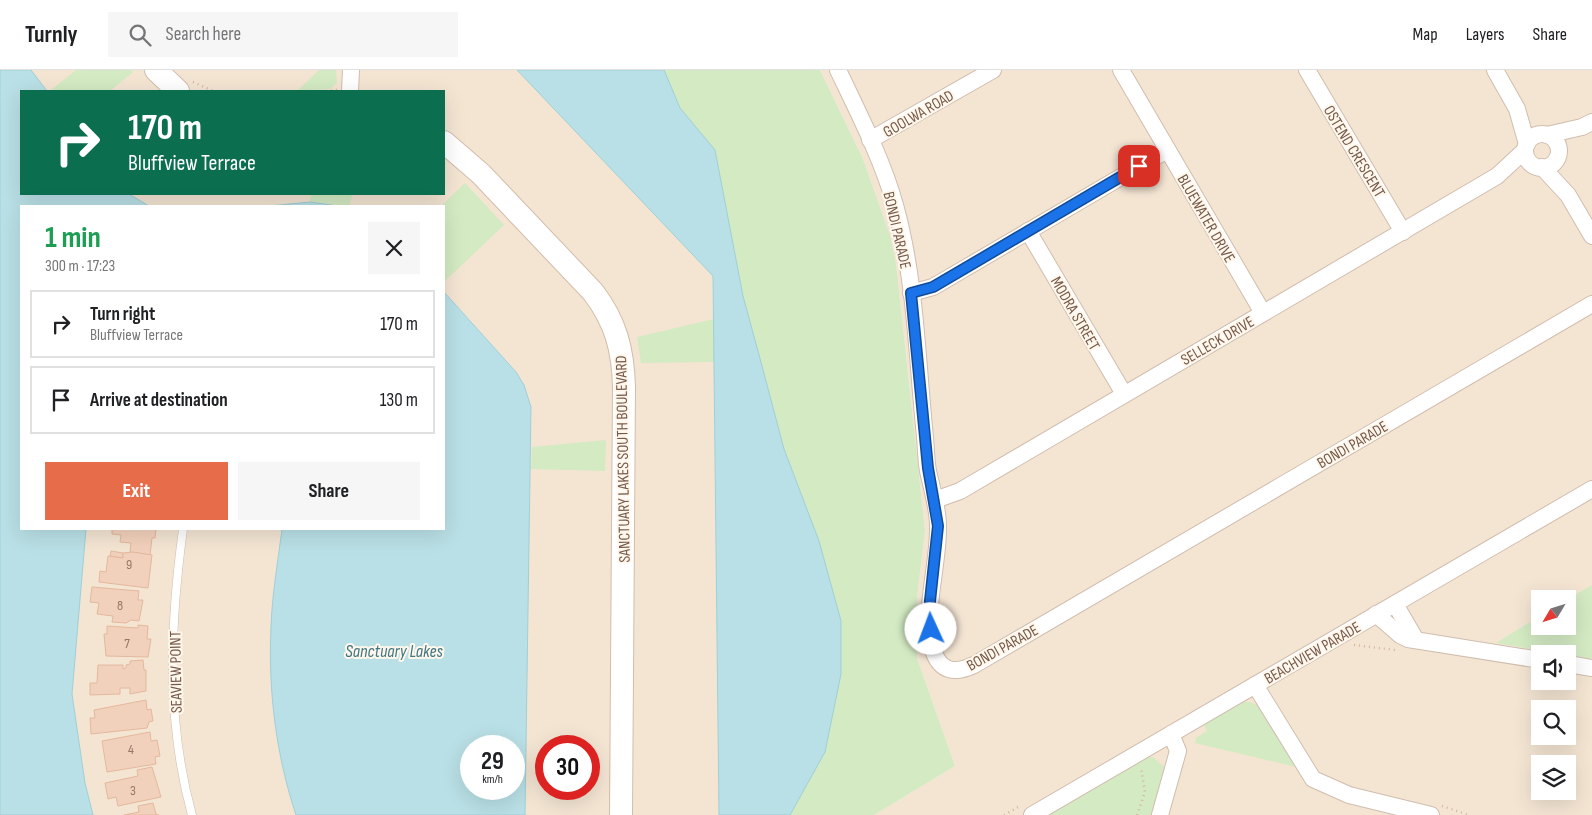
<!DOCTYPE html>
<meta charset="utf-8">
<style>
body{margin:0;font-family:"Sofia Sans Condensed",sans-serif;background:#f6f6f6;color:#202124;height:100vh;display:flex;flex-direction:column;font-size:19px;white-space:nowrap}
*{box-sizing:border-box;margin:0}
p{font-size:16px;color:#757577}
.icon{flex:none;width:28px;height:28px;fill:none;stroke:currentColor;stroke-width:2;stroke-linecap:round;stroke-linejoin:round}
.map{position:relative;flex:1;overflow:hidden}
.details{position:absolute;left:20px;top:135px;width:425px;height:325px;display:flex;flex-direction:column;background:#fff;border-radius:0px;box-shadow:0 5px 20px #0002}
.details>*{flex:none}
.guide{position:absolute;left:20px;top:20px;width:425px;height:105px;border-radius:0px;box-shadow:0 5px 20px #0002;background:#0b6e4f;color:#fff;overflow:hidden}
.needle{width:32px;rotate:232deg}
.buttons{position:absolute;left:1531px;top:520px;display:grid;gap:10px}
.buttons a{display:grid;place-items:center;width:45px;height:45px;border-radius:0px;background:#fff;box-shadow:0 5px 20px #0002;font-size:25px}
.speed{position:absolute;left:460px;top:665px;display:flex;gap:10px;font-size:25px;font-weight:700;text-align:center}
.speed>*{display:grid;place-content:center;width:65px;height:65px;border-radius:50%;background:#fff;box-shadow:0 5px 20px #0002;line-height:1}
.speed small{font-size:12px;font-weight:400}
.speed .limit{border:8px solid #d22;background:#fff;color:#111}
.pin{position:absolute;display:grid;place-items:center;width:42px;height:42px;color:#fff;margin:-21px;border-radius:10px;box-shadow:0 2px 8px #0006}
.me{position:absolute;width:55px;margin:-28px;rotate:358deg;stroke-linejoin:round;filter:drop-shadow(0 0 4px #0008)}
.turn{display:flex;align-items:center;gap:18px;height:105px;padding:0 25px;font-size:22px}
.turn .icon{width:65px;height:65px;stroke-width:2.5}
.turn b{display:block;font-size:35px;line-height:42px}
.round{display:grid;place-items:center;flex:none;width:52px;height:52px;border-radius:0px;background:#f6f6f6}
.headline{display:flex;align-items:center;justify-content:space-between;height:85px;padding:0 25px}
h1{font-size:30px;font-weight:700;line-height:38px;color:#1e9e55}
.cta{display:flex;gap:10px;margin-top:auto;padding:10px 25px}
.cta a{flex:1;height:58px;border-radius:0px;background:#e66c4a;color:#fff;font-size:20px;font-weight:700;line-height:58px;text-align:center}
.cta a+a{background:#f6f6f6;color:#202124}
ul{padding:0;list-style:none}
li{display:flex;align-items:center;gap:15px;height:68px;margin:0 10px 8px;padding:0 15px;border:2px solid #e0e0e0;border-radius:0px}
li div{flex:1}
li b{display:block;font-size:19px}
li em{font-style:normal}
header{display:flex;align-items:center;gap:30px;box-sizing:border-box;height:70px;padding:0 25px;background:#fff;border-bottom:1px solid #e0e0e0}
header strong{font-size:24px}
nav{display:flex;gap:28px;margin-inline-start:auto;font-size:18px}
.search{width:350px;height:45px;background:#f6f6f6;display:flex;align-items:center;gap:12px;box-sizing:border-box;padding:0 18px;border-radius:0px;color:#757577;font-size:19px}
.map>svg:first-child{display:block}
.residential{fill:#f4e5d3;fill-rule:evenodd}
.green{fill:#d3eac3}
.water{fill:#b9e0e6;stroke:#9fcfd8;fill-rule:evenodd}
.building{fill:#f2d1bc;stroke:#e4b89d}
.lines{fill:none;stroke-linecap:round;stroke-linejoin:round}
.lane-casing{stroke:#d0bdae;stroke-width:9}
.street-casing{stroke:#d0bdae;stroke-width:18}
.secondary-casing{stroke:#d3bdab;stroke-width:24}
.path{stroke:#d7b59f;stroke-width:2.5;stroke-dasharray:1 4;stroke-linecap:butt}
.lane{stroke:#fff;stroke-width:8}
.street{stroke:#fff;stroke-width:16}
.secondary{stroke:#fff;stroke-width:22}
.route-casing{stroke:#114b97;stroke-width:12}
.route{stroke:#1a73e8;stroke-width:9}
.labels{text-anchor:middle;stroke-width:4;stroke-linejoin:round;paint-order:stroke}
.number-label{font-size:14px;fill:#947766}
.street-label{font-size:16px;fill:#75594a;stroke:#fff7eb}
.water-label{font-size:18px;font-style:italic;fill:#407782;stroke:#fff7eb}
</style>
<header>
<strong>Turnly</strong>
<div class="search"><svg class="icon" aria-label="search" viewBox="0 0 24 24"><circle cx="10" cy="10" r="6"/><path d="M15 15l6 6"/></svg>Search here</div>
<nav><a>Map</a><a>Layers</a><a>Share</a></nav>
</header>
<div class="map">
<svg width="1592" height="745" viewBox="0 0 1592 745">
<rect width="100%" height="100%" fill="#fcf3e5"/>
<g class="residential">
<path d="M 0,0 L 517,0 L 713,206 L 719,745 L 0,745 ZM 21,21 L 444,21 L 444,124 L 21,124 ZM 21,136 L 444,136 L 444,459 L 21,459 ZM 471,676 L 514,676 L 514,719 L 471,719 ZM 546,676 L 589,676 L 589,719 L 546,719 Z"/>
<path d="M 820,0 L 1592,0 L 1592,745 L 874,745 L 955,696 L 917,588 L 917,528 L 925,460 L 896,193 L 890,165 L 863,89 ZM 1540,529 L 1568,529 L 1568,556 L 1540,556 ZM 1540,584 L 1568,584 L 1568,611 L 1540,611 ZM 1540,639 L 1568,639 L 1568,666 L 1540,666 ZM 1540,694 L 1568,694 L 1568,721 L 1540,721 Z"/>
</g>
<g class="green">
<polygon points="76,0 131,0 133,2 110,21 50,21"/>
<polygon points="319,0 336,0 337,13 330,19 297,21"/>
<polygon points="517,0 820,0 863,89 890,165 896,193 925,460 917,528 917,588 955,696 874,745 719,745 714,292 641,293 637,267 714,249 713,206"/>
<polygon points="465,113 504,155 444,212 444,136 441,136"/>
<polygon points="311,124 353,124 349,136 310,132"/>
<polygon points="606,370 605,401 531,399 532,377"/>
<polygon points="1592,515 1592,589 1496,573 1540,546 1540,556 1568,556 1568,529"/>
<polygon points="1240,632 1249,632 1259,636 1296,697 1195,673 1196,668 1207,661 1203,653"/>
<polygon points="1145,687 1153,687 1164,697 1154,745 1048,745"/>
</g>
<g class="water">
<polygon points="0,0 31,0 47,21 21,21 21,124 129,124 149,136 21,136 21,459 86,459 72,624 85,713 93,745 0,745"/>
<polygon points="517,0 664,0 680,38 715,80 743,226 762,296 784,379 819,471 841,551 841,604 825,682 790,745 719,745 713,206"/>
<polygon points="310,132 338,136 269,136"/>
<path d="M 444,222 L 516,302 L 524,315 L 531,337 L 525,745 L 296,745 C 276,685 268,620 271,557 C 272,525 278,491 282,459 L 444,459 ZM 471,676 L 514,676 L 514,719 L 471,719 Z"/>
</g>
<g class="building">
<polygon points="112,459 156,459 155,468 152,468 150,485 130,482 131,473 120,472 121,465 112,464"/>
<polygon points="111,481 123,483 123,488 110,486"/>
<polygon points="133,482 152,485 148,518 99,512 100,501 106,502 108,486 123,488 123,483"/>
<polygon points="92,517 139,521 138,530 143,530 139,551 131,550 126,553 112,552 113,546 97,544 99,533 90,532"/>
<polygon points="138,555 148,556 147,569 151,569 148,587 106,586 104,564 107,564 107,556 138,558"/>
<polygon points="143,590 144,600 146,600 146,621 130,624 130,618 120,618 120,624 90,625 90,613 97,613 98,595 123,595 123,599 126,598 126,595 130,594 130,591"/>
<polygon points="146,630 147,640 151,639 153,651 149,652 147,658 91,664 90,648 95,648 94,640"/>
<polygon points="150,662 151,671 157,670 160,686 155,687 156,694 107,702 102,671"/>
<polygon points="152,697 161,727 118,736 116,727 108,729 105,713 138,706 137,700"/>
<polygon points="153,733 156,744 159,745 124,745 139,742 138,736"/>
</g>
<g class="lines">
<g class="lane-casing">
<path id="lane" d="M 183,459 C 170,555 166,651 192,745"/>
</g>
<g class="street-casing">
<g id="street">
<path d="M 838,0 C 858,42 883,91 895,135 C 916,210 917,290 925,367 C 926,378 926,390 928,401 C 932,419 938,438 938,456 C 939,494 922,544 933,580 C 940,602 955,604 974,595 L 1592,234"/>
<polyline points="1121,0 1263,243"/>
<polyline points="1307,0 1403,162"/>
<polyline points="1495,0 1517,39 1527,74"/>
<polyline points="350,21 351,0"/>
<circle cx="1542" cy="81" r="17"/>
<polyline points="1547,65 1582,57 1592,52"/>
<polyline points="870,70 993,0"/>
<polyline points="1542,97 1568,125 1592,166"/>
<polyline points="1028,161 1124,324"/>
<polyline points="911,223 933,217 1167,80"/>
<polyline points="935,430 960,421 1497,106 1525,80"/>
<polyline points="1395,534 1416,570"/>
<polyline points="1376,544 1400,565 1408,569 1540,590"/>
<polyline points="1568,594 1592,598"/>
<polyline points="1255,615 1313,709 1349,725 1431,745"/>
<polyline points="1032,745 1592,419"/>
<polyline points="1160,745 1178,681 1171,664"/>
</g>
</g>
<g class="secondary-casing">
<g id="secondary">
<polyline points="156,0 178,21"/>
<path d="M 444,72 L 481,104 L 593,222 C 616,252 623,280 624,317 L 621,745"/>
</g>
</g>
<g class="path">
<polyline points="193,12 213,21"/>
<polyline points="326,21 337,20"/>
<polyline points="339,124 340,129"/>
<polyline points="1354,575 1395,580"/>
<polyline points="1442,736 1469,745"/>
<polyline points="1004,745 1020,736"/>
<polyline points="1137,745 1145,722 1141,698"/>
</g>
<use href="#lane" class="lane"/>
<use href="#street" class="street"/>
<use href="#secondary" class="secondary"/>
</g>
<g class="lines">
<g class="route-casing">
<polyline id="route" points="931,559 930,531 938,456 928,398 911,223 933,217 1139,96"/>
</g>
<use href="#route" class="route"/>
</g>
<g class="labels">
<g class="number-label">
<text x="129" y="499">9</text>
<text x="120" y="540">8</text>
<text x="127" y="578">7</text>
<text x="131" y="684">4</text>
<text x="133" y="725">3</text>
</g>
<g class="street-label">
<text transform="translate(918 43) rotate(-30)" y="6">GOOLWA ROAD</text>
<text transform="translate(1355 81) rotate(59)" y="6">OSTEND CRESCENT</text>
<text transform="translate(1207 148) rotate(60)" y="6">BLUEWATER DRIVE</text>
<text transform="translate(898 160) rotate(77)" y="6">BONDI PARADE</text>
<text transform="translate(1076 243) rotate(60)" y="6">MODRA STREET</text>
<text transform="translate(1217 270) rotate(-30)" y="6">SELLECK DRIVE</text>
<text transform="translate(1352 374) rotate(-30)" y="6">BONDI PARADE</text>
<text transform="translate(622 389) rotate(-91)" y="6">SANCTUARY LAKES SOUTH BOULEVARD</text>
<text transform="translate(1002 577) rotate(-29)" y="6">BONDI PARADE</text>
<text transform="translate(1312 582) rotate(-30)" y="6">BEACHVIEW PARADE</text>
<text transform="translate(175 602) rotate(-91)" y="6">SEAVIEW POINT</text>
</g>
<g class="water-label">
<text x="394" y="587">Sanctuary Lakes</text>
</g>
</g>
</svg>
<div class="buttons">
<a><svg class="needle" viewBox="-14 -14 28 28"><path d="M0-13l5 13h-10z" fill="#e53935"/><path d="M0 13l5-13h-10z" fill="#757577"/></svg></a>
<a><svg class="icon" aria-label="sound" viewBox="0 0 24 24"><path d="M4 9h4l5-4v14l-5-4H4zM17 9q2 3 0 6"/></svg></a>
<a><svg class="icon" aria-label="search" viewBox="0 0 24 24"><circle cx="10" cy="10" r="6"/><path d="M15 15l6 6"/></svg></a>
<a><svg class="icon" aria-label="layers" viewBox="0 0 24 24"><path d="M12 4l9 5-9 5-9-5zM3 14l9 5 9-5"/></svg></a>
</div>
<div class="speed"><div>29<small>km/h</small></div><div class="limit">30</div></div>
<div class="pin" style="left:1139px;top:96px;background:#d93025"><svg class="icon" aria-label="arrive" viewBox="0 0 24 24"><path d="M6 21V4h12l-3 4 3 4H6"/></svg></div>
<svg class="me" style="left:931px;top:559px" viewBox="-20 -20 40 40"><circle r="19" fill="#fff"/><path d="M0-13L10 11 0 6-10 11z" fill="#1a73e8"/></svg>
<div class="guide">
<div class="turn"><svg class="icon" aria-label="right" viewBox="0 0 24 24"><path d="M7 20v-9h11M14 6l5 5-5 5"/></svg><div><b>170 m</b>Bluffview Terrace</div></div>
</div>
<section class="details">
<div class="headline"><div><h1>1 min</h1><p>300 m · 17:23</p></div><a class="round"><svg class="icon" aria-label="close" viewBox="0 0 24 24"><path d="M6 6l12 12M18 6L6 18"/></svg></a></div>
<ul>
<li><svg class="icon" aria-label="right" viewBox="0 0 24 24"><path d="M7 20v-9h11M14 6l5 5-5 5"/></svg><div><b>Turn right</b><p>Bluffview Terrace</p></div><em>170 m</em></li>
<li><svg class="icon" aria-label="arrive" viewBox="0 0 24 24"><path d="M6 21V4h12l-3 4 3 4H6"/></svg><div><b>Arrive at destination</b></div><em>130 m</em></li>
</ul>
<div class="cta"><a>Exit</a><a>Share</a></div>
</section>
</div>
